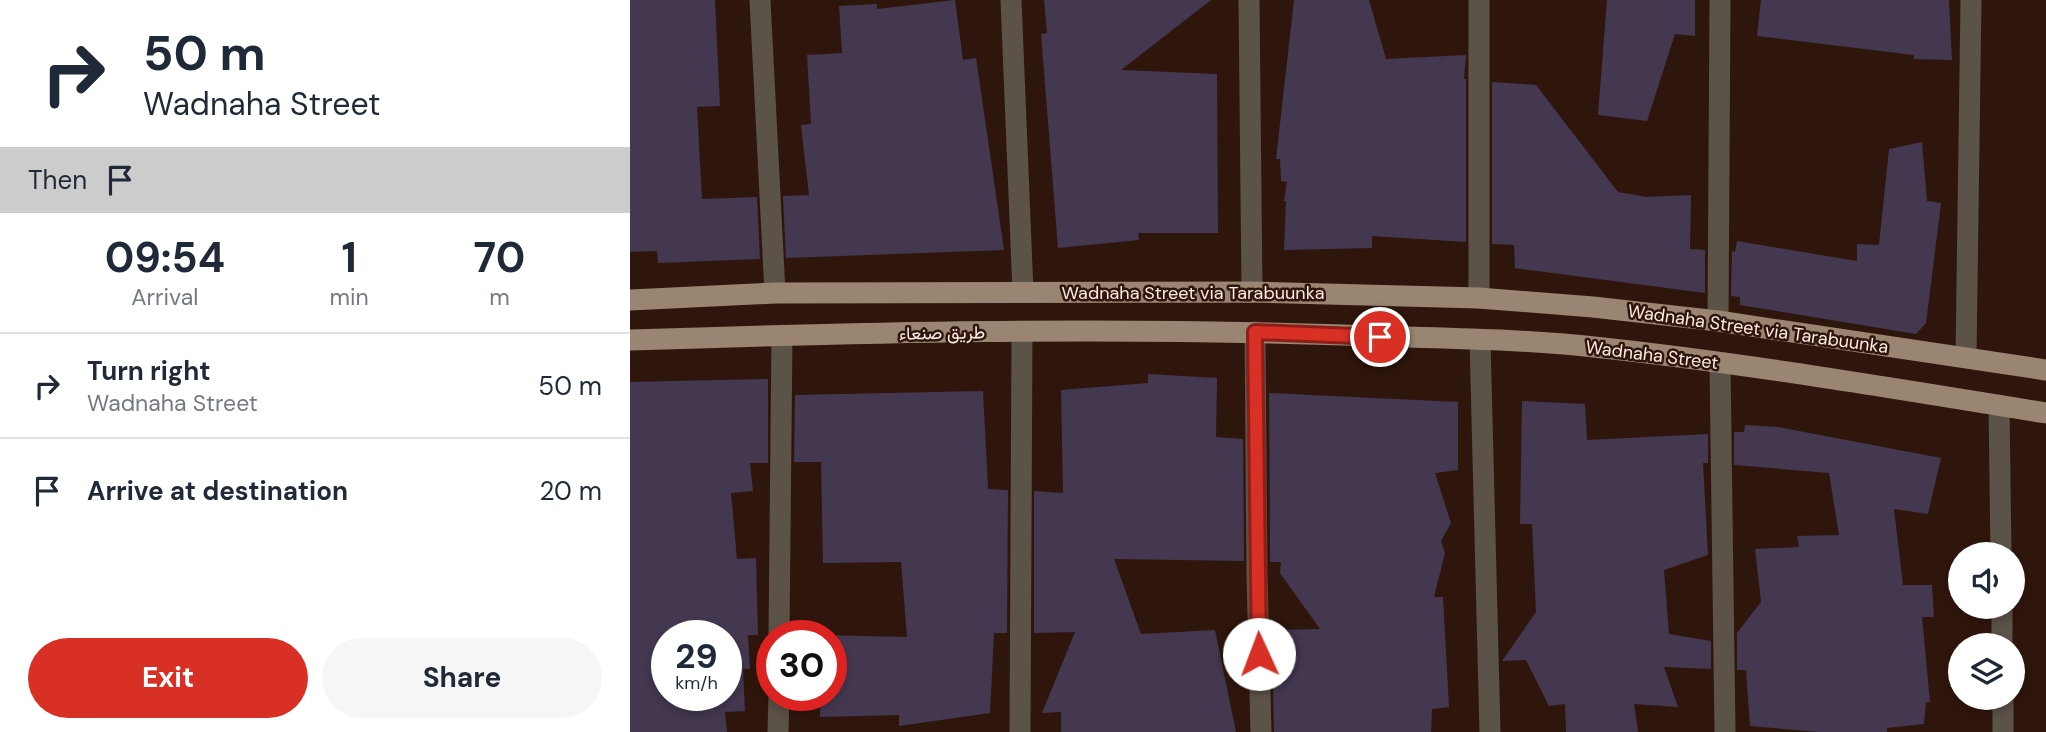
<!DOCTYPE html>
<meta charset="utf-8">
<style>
body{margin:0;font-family:"DM Sans",Vazirmatn,sans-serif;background:#f6f6f7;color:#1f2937;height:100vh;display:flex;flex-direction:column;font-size:26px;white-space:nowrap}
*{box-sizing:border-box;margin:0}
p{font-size:23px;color:#747a83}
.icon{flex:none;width:38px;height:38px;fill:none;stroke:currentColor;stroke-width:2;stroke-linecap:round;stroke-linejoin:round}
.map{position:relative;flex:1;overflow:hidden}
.side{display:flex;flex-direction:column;background:#fff;width:630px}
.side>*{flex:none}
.banner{background:#fff;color:#1f2937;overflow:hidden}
.tools{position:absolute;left:1318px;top:542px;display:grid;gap:14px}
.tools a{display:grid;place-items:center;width:77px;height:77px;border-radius:50%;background:#fff;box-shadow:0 4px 10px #0003;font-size:35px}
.speed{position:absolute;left:21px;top:620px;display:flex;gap:14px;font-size:35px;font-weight:700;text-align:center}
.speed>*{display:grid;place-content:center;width:91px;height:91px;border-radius:50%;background:#fff;box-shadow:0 4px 10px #0003;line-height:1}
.speed small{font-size:18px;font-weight:400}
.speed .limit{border:10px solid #d22;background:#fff;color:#111}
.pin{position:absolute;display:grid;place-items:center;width:60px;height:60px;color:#fff;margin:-30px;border:4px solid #fff;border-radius:50%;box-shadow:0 2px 7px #0007}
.me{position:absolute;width:77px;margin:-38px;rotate:358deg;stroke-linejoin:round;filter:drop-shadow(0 0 5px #0008)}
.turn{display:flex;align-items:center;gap:24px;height:147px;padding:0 28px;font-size:32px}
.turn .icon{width:91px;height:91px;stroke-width:2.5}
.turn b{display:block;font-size:49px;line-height:60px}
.then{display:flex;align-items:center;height:66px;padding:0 28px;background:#0003;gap:14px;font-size:26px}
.eta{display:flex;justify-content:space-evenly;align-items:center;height:119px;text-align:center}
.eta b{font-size:42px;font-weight:700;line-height:49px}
.button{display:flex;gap:14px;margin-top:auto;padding:14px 28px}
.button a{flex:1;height:80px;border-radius:42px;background:#d93025;color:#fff;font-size:28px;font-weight:700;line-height:80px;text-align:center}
.button a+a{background:#f6f6f7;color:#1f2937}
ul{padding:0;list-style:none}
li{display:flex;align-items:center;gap:21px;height:105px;padding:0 28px;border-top:2px solid #e0e1e3}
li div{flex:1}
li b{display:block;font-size:26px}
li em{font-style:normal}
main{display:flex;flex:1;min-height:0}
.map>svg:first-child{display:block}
.building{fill:#433850;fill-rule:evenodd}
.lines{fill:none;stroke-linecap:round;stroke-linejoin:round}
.minor{stroke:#5b5248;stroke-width:21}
.major{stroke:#998572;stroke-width:21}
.route-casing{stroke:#8d1f18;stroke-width:18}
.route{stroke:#d93025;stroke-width:12}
.labels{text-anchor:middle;stroke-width:5;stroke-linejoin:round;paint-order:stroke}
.street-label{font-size:18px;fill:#fceae3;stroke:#2f160c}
</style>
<main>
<section class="side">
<div class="banner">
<div class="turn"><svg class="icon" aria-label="right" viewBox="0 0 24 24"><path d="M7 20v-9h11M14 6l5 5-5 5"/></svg><div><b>50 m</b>Wadnaha Street</div></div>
<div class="then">Then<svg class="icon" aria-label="arrive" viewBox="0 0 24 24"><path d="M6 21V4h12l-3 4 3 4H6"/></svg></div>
</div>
<div class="eta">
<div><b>09:54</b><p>Arrival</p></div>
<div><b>1</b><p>min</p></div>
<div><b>70</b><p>m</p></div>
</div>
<ul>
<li><svg class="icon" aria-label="right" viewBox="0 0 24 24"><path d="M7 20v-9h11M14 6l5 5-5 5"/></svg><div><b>Turn right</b><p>Wadnaha Street</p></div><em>50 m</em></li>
<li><svg class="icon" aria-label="arrive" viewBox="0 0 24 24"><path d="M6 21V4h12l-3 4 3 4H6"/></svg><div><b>Arrive at destination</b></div><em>20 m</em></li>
</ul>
<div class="button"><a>Exit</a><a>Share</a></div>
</section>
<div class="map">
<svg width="1416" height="732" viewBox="0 0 1416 732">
<rect width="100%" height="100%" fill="#2f160c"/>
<g class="building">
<polygon points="0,0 85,0 90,106 67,107 72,199 127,197 130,259 28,263 27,251 0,252"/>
<polygon points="325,0 333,60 346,58 374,250 156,258 153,196 179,195 171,125 181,124 177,55 212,53 209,6 247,4 247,9"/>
<polygon points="414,0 581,0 491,70 587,74 588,233 508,233 509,240 428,248 411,34 417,33"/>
<polygon points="664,0 739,0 756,59 836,55 834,79 836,79 836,242 742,236 742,248 654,250 656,201 654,201 657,182 651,181 650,159 646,159"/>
<polygon points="977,0 1065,0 1065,36 1045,34 1017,121 968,115"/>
<polygon points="1131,0 1319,0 1322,60 1284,59 1284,55 1127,36"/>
<polygon points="862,82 906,85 988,192 1017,197 1061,195 1060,249 1075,250 1075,293 885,268 884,245 862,244"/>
<polygon points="1292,142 1297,201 1311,203 1296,323 1286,334 1110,305 1110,297 1101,296 1102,251 1105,252 1107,241 1227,261 1227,244 1249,245 1259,149"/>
<polygon points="518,374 587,378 586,437 613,439 614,561 484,559 511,634 585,630 606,732 431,732 431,712 412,713 445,632 404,633 404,491 433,493 431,390 518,383"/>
<path d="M 138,379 L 138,463 L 120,463 L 123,491 L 101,493 L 107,559 L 126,558 L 128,635 L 118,635 L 120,669 L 113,669 L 115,711 L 95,712 L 97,732 L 0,732 L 0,382 ZM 37,635 L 96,635 L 96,695 L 37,695 Z"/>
<polygon points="353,391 358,489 378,490 377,633 364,633 360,713 269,726 269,715 190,717 190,695 201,695 201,635 188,635 277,637 271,562 193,563 191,462 164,462 165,395"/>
<polygon points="639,393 828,402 828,470 805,473 821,523 811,541 815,553 804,597 813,597 819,707 802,709 801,732 644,732 643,693 648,630 690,629 650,573 651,562 640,562"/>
<polygon points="892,401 955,404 957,440 1078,434 1078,463 1073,463 1078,555 1034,570 1039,634 1081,641 1081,669 1034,667 1048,707 1004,704 1008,732 936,732 935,704 919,706 896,660 872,661 906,612 902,524 890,524"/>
<polygon points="1115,425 1148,427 1311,458 1298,514 1264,509 1273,585 1302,585 1304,617 1292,617 1300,702 1296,702 1294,724 1257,728 1257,732 1190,732 1120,726 1116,670 1107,670 1107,633 1131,602 1125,549 1169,547 1167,536 1209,535 1199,473 1104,465 1104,432 1114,432"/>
</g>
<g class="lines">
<g class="minor">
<polyline points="130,0 145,293"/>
<polyline points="381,0 393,292"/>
<polyline points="619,0 622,292"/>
<polyline points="849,0 849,298"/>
<polyline points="1088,321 1090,0"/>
<polyline points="625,332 627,576 631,732"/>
<polyline points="850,340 860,732"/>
<polyline points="1336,357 1341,0"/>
<polyline points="1090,364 1095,732"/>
<polyline points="1369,405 1371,555"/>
<polyline points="1372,607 1372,646"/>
<polyline points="149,635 152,335"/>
<polyline points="1373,698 1373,732"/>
<polyline points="148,732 149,695"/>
<polyline points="390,732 392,332"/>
</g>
<g class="major">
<polyline points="0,300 145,293 622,292 849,298 963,307 1088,321 1416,370"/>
<path d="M 0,340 C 238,332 476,327 714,335 C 797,338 881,338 964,347 C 1115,363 1266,389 1416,413"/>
</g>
</g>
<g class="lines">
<g class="route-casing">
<polyline id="route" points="629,654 625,332 750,337"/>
</g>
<use href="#route" class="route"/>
</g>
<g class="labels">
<g class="street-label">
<text x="563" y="299">Wadnaha Street via Tarabuunka</text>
<text transform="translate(1128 329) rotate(8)" y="6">Wadnaha Street via Tarabuunka</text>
<text transform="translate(312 333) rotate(-1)" y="6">طريق صنعاء</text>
<text transform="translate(1022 355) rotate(7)" y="6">Wadnaha Street</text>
</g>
</g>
</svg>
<div class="tools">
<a><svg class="icon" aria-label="sound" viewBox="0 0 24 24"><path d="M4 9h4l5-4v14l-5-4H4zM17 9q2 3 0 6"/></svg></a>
<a><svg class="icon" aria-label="layers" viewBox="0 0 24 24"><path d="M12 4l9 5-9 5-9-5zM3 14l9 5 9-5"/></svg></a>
</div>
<div class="speed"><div>29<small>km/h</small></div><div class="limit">30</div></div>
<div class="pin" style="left:750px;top:337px;background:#d93025"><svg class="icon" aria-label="arrive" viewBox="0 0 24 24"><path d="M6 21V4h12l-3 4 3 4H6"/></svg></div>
<svg class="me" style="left:629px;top:654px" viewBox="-20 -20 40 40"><circle r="19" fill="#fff"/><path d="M0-13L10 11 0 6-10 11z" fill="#d93025"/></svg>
</div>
</main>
